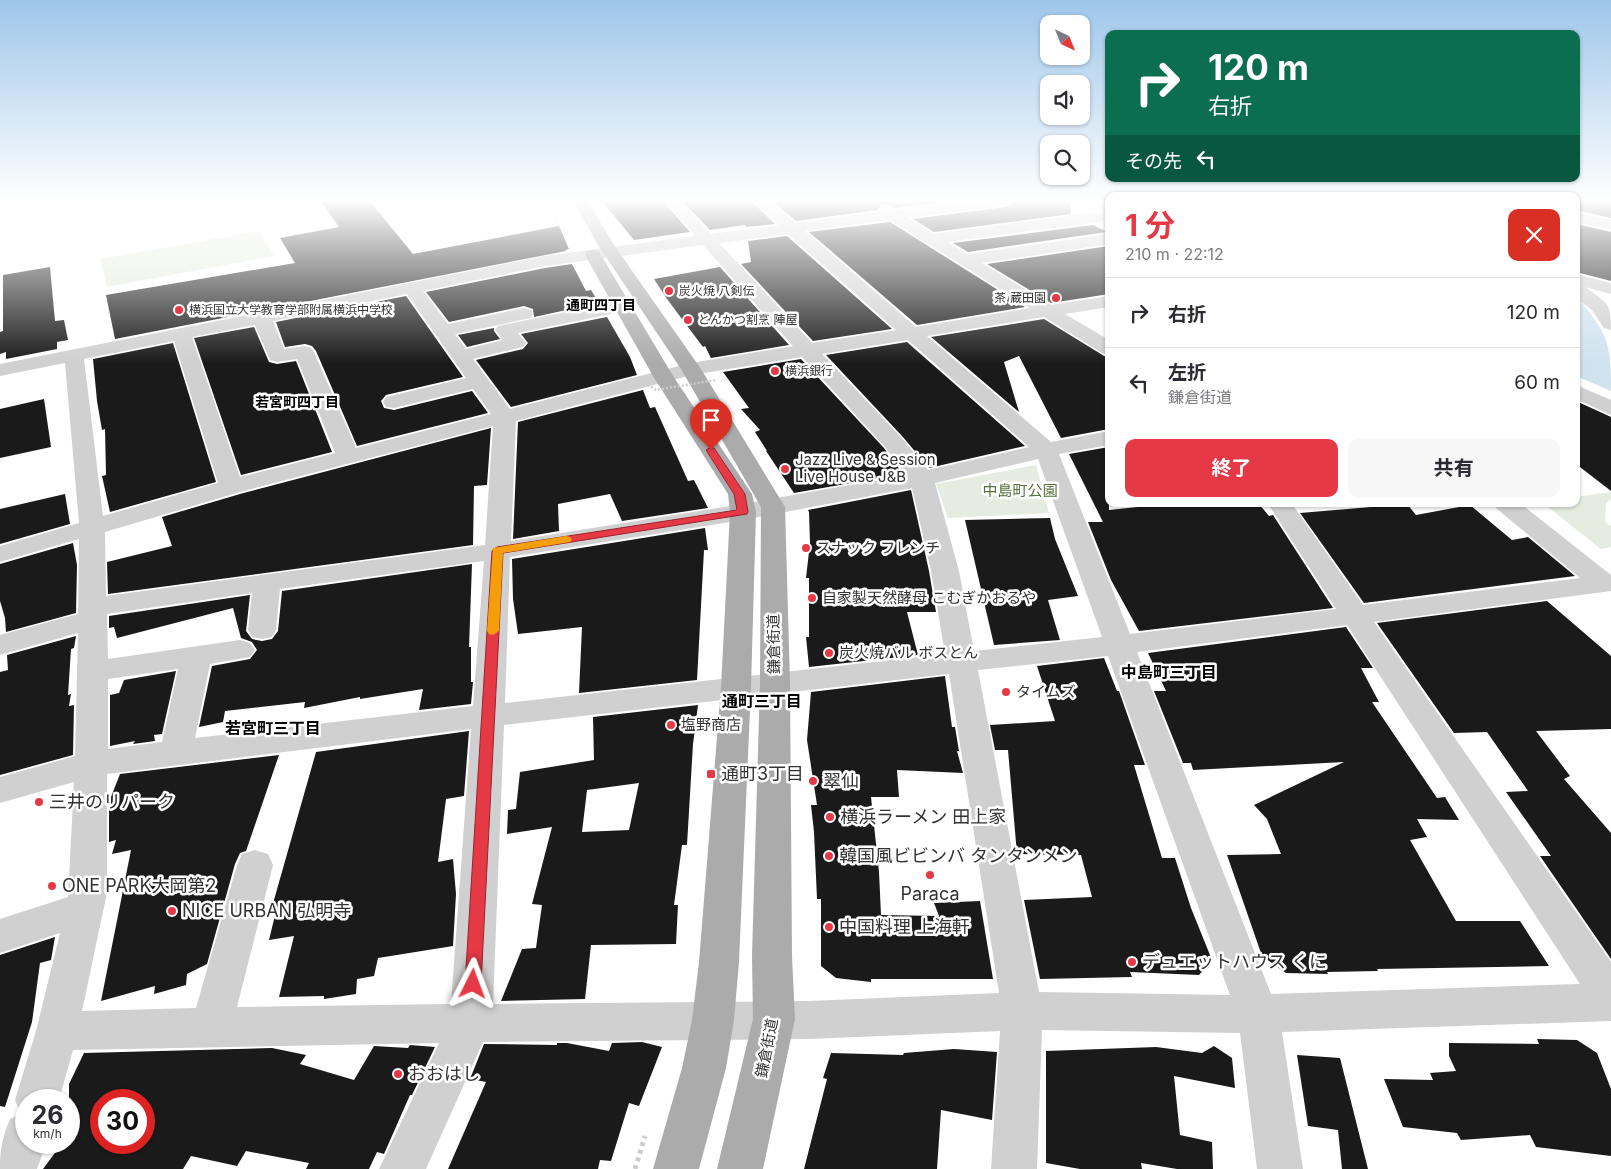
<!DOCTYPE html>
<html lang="ja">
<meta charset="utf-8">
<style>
body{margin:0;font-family:Inter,"Noto Sans JP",sans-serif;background:#f7f7f7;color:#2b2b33;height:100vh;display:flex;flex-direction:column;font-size:19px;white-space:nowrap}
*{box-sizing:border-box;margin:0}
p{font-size:16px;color:#7c7c81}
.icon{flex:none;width:28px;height:28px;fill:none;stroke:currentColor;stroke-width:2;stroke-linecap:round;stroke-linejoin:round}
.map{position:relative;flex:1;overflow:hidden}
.panel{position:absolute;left:1105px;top:192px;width:475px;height:315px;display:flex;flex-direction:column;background:#fff;border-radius:10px;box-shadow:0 1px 4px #0004}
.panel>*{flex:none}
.hud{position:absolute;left:1105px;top:30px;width:475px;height:152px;border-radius:10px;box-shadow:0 1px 4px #0004;background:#0b6e4f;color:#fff;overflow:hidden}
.needle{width:32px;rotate:137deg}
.buttons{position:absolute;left:1040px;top:15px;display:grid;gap:10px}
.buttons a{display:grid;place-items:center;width:50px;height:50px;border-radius:10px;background:#fff;box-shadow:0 1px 4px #0004;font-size:25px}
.speed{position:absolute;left:15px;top:1089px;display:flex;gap:10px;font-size:25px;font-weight:700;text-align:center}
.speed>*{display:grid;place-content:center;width:65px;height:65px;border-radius:50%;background:#fff;box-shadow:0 1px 4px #0004;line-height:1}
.speed small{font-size:12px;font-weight:400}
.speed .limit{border:8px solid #d22;background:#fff;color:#111}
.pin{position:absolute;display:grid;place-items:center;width:42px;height:42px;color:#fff;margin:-51px -21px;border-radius:50% 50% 50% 0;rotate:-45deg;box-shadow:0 0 5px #0007}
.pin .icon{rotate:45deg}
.me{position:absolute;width:55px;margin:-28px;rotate:3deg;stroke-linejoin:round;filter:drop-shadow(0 0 4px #0008)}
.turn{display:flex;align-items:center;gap:18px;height:105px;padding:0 20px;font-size:22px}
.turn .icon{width:65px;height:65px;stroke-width:2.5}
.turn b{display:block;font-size:35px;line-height:42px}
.then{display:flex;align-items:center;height:48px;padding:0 20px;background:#0003;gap:10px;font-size:19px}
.round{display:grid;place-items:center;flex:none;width:52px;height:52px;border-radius:10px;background:#f7f7f7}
.summary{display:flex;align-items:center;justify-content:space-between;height:85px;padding:0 20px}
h1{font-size:30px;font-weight:700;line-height:38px;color:#e63946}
.primary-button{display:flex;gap:10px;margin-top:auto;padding:10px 20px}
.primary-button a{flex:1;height:58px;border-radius:10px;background:#e63946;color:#fff;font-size:20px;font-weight:700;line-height:58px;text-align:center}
.primary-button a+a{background:#f7f7f7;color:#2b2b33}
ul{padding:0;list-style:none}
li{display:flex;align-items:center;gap:15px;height:70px;padding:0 20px;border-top:1px solid #e1e1e2}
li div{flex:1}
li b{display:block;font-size:19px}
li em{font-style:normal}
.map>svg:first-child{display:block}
.green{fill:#e6ecdf}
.water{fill:#cfe2ee}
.building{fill:#1a1a1a;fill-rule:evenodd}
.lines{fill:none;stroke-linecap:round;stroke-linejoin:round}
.path-far1{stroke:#cdcdcd;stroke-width:2;stroke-dasharray:1 1;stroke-linecap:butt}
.path{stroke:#cdcdcd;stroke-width:5;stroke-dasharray:4 4;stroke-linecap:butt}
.minor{fill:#d0d0d0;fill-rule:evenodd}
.major{fill:#ababab;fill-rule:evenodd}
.path-bridge{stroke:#cdcdcd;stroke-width:2.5;stroke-dasharray:2 2;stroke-linecap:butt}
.route{fill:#e63946;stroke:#96252e}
.slow{fill:#f59e0b}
.poi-dot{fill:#e63946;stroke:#fff;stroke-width:2}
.labels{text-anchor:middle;stroke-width:5;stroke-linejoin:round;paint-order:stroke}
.far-poi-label{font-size:12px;fill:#333;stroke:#fff;text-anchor:start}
.far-neighbourhood-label{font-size:14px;font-weight:bold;fill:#000;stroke:#fff}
.poi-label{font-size:15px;fill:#333;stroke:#fff;text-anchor:start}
.park-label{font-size:15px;fill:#56703f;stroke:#fff}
.street-label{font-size:15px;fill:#333;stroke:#fff}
.neighbourhood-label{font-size:16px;font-weight:bold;fill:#000;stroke:#fff}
.near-poi-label{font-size:18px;fill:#333;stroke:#fff;text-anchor:start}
</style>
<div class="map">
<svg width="1611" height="1169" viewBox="0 0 1611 1169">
<rect width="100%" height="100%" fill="#fff"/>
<g class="green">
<polygon points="259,231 274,256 107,287 100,259"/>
<polygon points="1036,465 1049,513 948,518 936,484"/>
<polygon points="1611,492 1611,499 1606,503 1605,522 1611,526 1611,547 1601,549 1544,504 1576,504 1576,497"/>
</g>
<path class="water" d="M 1576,296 C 1608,334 1611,342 1611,391 L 1576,376 Z"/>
<g class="building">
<polygon points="320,200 369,200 413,254 559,226 569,249 565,250 566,251 115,339 106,295 295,263 280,238 339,227"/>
<polygon points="601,200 662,200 690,232 634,240"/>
<polygon points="681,200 750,200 775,224 746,227 745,225 710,230"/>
<polygon points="771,200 958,200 895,208 885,204 880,206 878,210 796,221"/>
<polygon points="1016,200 1070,200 1071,214 934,232 913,219 1006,207"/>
<polygon points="1576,200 1611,200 1611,218 1576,210"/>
<polygon points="890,222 1025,307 917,325 809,232"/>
<polygon points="1576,224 1611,232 1611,281 1576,272"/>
<polygon points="1093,225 1107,232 968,252 953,243"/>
<polygon points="787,236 892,329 813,341 741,264 751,262 748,241"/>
<polygon points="1109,246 1109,294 1051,303 987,264"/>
<polygon points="572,264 586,291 591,290 599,303 534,317 533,309 524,306 449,322 426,292 545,268"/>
<polygon points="50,267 55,321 64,320 68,340 57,342 57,349 6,359 6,352 0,354 0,332 3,331 3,275"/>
<polygon points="720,267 789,345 711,358 705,346 703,347 667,299 654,279"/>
<polygon points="406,296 463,377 386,395 381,401 384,408 394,410 472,391 488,413 357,446 316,351 312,346 305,344 285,347 276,322"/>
<polygon points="607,317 630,357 637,375 511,407 476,360 523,349 528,343 521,334"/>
<polygon points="1044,319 1109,359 1109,429 1061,438 1019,356 1004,362 1019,412 931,337"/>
<polygon points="254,327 269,362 277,364 296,361 332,452 241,475 194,338"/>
<polygon points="494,328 494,331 500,339 467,347 458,335"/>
<polygon points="907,342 1025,446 929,468 902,436 826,355"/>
<polygon points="173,343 216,482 110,512 102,476 106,475 105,429 102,430 97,401 93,359"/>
<polygon points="801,359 884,448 903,474 794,493 766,451 767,451 755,432 760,430 741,409 749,408 723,372"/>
<polygon points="643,390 650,408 655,407 688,481 694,480 708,508 622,521 610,494 558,504 559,531 513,539 518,422"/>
<polygon points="44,399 51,447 0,458 0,409"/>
<polygon points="1576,401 1611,417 1611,491 1576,464"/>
<polygon points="491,428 487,485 474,486 473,545 108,594 107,562 172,546 162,517 240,494"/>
<polygon points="1109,447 1109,510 1166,504 1243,504 1244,506 1259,504 1269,516 1273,515 1333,608 1139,631 1111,580 1088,522 1103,522 1069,454"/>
<polygon points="911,490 929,571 936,612 907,612 918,655 809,667 806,637 809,637 809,578 806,578 810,543 809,512 808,510"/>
<polygon points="65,494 70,524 0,544 0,509"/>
<polygon points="1407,504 1416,515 1470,505 1512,540 1528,537 1575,576 1364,603 1300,513"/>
<polygon points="1050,518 1055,539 1078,596 1048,600 1060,640 994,645 965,520"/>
<polygon points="705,528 708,550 704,550 697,680 579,693 582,627 518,634 513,599 512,559"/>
<polygon points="73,543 77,565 76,613 6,632 5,618 0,601 0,564"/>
<polygon points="472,564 469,647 471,647 471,682 473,682 471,704 419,710 423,689 360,699 360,697 304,708 305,702 225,711 223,722 199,727 212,666 250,659 257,650 252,642 241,638 233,608 117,638 114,627 109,628 109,616 250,595 246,631 252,639 262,641 272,639 278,631 282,591"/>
<polygon points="1547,601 1611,656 1611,729 1536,731 1570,776 1564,779 1611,833 1611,959 1540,856 1551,856 1506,792 1528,791 1487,732 1454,733 1377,623"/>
<polygon points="1346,627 1373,668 1361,668 1379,702 1372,702 1437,798 1445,797 1459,820 1417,819 1427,837 1410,840 1456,921 1520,921 1549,966 1377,969 1378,971 1327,972 1328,974 1286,973 1262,956 1227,855 1281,854 1267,819 1254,805 1344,762 1193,770 1191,763 1183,763 1154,691 1166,691 1148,653"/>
<polygon points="76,636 74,648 71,649 68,695 71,694 69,706 74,705 73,755 0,775 0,672 8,670 7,655"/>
<polygon points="1104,658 1117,691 1119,691 1145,765 1134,765 1162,858 1175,858 1191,908 1212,960 1199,975 1130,972 1132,977 1040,979 1024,900 1092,897 1081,855 1017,854 1008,750 995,750 990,725 1055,721 1037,666"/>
<polygon points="176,671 162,734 154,735 155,741 133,744 135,741 110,746 110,695 119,693 124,680"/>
<polygon points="945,676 952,727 955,727 959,751 957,751 963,773 897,770 899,797 871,797 879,872 881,915 939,916 934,903 980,901 993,979 871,979 871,982 836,978 821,966 821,899 817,899 814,832 811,805 817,805 807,740 811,692"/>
<path d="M 698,705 L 693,744 L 687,845 L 682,845 L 674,905 L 678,905 L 676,944 L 591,945 L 585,999 L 501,1001 L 522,949 L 536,948 L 542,905 L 532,904 L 552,827 L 507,834 L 508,810 L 516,809 L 520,772 L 594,760 L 593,717 ZM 639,783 L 629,830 L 582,832 L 587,790 Z"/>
<polygon points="469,731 464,796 446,799 438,862 453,859 456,894 453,946 378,958 374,976 357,979 356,994 324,999 324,996 279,997 294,936 269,940 277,907 272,907 316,752"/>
<polygon points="279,755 246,851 240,853 235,864 207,964 187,974 186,985 154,994 155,986 101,1001 131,850 112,854 116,840 109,842 109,802 120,774"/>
<polygon points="55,937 51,960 40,963 32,1022 5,1107 0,1106 0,955"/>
<polygon points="1537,1039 1577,1040 1597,1053 1611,1089 1611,1156 1536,1147 1530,1135 1461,1140 1457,1133 1403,1127 1384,1079 1433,1080 1430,1073 1456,1071 1449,1056 1449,1043 1539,1044"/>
<polygon points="642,1042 662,1047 639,1106 629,1103 611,1161 600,1160 598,1169 448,1169 486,1082 470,1079 484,1044 557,1045 557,1043 567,1043 609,1051 612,1043"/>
<path d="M 410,1045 L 435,1047 L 412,1095 L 410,1095 L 384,1154 L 377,1152 L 369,1169 L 306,1169 L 309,1163 L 246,1151 L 237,1166 L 191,1156 L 183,1169 L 43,1169 L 63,1142 L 69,1142 L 69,1134 L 75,1126 L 69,1125 L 69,1084 L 84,1053 L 272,1048 L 306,1055 L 300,1064 L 354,1080 L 374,1046 L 408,1048 ZM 101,1100 L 144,1100 L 144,1142 L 101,1142 Z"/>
<polygon points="1214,1046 1232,1058 1235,1088 1174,1076 1180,1135 1212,1142 1213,1169 1177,1169 1141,1163 1142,1169 1080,1169 1046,1163 1046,1051 1156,1047 1202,1053"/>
<polygon points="954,1049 997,1052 992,1120 941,1110 937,1169 804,1169 827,1079 823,1078 831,1053 903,1055 904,1053"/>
<polygon points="1297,1055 1340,1058 1368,1169 1342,1169 1338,1130 1308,1126"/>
</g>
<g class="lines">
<polyline class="path-far1" points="544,200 567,238"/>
<polyline class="path" points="635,1169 645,1136"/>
<g class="minor">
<path d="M 664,200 L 679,200 L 711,234 L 779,225 L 752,200 L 768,200 L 795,223 L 879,212 L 881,208 L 886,206 L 895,210 L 972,200 L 1014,200 L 1011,203 L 1006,205 L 908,218 L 934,234 L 1098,212 L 1104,214 L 1106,217 L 1104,220 L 1098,222 L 947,242 L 968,254 L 1109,234 L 1109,244 L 982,263 L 1051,305 L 1109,296 L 1109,307 L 1065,314 L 1109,340 L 1109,355 L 1102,353 L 1044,317 L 927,336 L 1051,442 L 1109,431 L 1109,445 L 1059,454 L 1130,634 L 1336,609 L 1268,504 L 1292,504 L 1363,605 L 1580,578 L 1497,509 L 1494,504 L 1521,504 L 1611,575 L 1611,591 L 1374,622 L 1611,962 L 1611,1021 L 1282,1032 L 1303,1169 L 1257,1169 L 1240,1033 L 1042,1030 L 1037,1169 L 991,1169 L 1000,1031 L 809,1039 L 483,1042 L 426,1169 L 379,1169 L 439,1043 L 73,1050 L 59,1100 L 26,1100 L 26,1142 L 47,1142 L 37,1169 L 0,1169 C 0,1149 2,1138 10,1119 L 21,1114 L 15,1100 L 36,1031 L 60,933 L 0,953 L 0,919 L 68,897 L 74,782 L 0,803 L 0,777 L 75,756 L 78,633 L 0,655 L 0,635 L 78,614 L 79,539 L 0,562 L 0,546 L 79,523 L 65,363 L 0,376 L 0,364 L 545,256 L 695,236 ZM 890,220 L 1030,308 L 916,327 L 805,231 ZM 788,234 L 896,330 L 812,343 L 719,243 ZM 703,245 L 793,346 L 691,363 L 510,409 L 473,359 L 523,347 L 526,343 L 518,333 L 616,313 L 618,309 L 616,305 L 609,303 L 498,326 L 495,330 L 503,340 L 466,349 L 455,334 L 531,318 L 533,314 L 531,310 L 524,308 L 448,324 L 423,291 L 545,266 ZM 407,294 L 466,378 L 386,397 L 383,402 L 386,407 L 394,408 L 473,389 L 491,414 L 356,448 L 314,352 L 311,348 L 304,346 L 284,349 L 273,321 ZM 255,325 L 270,360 L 277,362 L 297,359 L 335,453 L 240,477 L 192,337 ZM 908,340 L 1029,447 L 928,470 L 901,437 L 822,354 ZM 174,341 L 218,483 L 103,516 L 84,359 ZM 802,357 L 885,447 L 906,475 L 743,504 L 511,541 L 516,421 L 692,375 ZM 493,426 L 485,545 L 106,596 L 105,532 L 240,492 ZM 1038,459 L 1102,637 L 974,651 L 959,571 L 935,483 ZM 912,488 L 931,571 L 945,654 L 505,703 L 510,557 L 743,520 ZM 484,561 L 473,706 L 195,738 L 210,664 L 250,657 L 255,650 L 250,643 L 240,640 L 108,659 L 107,614 L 252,593 L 248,630 L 252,637 L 262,639 L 272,637 L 276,630 L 280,589 ZM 1347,625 L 1580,984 L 1271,994 L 1137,652 ZM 1108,656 L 1230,995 L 1039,992 L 978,670 ZM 178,669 L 162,742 L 108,749 L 108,679 ZM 949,674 L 999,993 L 809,1001 L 493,1004 L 504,725 ZM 471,729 L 451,1004 L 237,1007 L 273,865 L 268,854 L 255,850 L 242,854 L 237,865 L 196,1008 L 82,1011 L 107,893 L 107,774 Z"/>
<polygon points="1576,212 1611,220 1611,230 1576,222"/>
<path d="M 1576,274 L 1611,283 L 1611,294 L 1585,287 C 1607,303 1611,302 1611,330 L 1604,328 L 1592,310 L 1576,298 Z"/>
<polygon points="1576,385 1611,400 1611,415 1576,399"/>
</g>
<g class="major">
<polygon points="573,200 587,200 614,245 701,369 785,507 790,683 792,956 795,1019 763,1169 717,1169 753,1019 752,956 760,683 761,507 681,369 598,245"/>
<polygon points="593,250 599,251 601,255 673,376 752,494 756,512 751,687 739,962 734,1020 726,1068 699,1169 653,1169 682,1068 692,1020 699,962 721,687 730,512 728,494 653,376 585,255 587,251"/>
</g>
<path class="path-bridge" d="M 604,392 C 618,389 645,379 656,390 L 716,380"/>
</g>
<linearGradient id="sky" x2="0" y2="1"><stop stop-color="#9ec6ea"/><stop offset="0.55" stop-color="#fff"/><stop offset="1" stop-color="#fff" stop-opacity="0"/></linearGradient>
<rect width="1611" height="364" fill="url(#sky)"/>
<polygon class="route" points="711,447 714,448 745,494 748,512 747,514 503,553 481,984 479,989 473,991 467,989 465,984 492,551 497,547 737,510 734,494 706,450"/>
<polygon class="slow" points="566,536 570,537 572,540 570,542 503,553 499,631 493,635 489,634 487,631 493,548"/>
<g class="poi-dot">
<circle cx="669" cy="291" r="5"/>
<circle cx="1056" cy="298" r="5"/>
<circle cx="179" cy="310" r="5"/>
<circle cx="688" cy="320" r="5"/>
<circle cx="775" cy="371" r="5"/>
<circle cx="785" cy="469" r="5"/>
<circle cx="806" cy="548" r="5"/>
<circle cx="812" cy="598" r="5"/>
<circle cx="829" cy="653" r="5"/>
<circle cx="1006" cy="692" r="5"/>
<circle cx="671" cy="725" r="5"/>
<rect x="706" y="769" width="10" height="10" rx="2.5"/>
<circle cx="813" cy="781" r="5"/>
<circle cx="39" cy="802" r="5"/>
<circle cx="830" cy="817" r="5"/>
<circle cx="829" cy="856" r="5"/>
<circle cx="930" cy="875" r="5"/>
<circle cx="52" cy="886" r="5"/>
<circle cx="172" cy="911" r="5"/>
<circle cx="829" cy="927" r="5"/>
<circle cx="1132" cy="962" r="5"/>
<circle cx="398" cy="1074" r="5"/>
</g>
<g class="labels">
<g class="far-poi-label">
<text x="679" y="295">炭火焼 八剣伝</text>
<text x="1046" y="302" text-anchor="end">茶 蔵田園</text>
<text x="189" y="314">横浜国立大学教育学部附属横浜中学校</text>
<text x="698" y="324">とんかつ割烹 陣屋</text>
<text x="785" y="375">横浜銀行</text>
</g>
<g class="far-neighbourhood-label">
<text x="601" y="310">通町四丁目</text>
<text x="297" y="407">若宮町四丁目</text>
</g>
<g class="poi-label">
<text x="795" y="465">Jazz Live &amp; Session<tspan x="795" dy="17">Live House J&amp;B</tspan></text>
<text x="816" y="553">スナック フレンチ</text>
<text x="822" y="603">自家製天然酵母 こむぎかおるや</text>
<text x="839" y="658">炭火焼バル ボスとん</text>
<text x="1016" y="697">タイムズ</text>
<text x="681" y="730">塩野商店</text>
</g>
<g class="park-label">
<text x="1020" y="496">中島町公園</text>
</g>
<g class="street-label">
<text transform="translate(774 644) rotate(-91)" y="5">鎌倉街道</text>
<text transform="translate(767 1048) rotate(-79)" y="5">鎌倉街道</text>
</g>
<g class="neighbourhood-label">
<text x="1169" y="678">中島町三丁目</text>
<text x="762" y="707">通町三丁目</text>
<text x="273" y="734">若宮町三丁目</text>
</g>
<g class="near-poi-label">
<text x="721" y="780">通町3丁目</text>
<text x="823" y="787">翠仙</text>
<text x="49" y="808">三井のリパーク</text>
<text x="840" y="823">横浜ラーメン 田上家</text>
<text x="839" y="862">韓国風ビビンバ タンタンメン</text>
<text x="62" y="892">ONE PARK大岡第2</text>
<text x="930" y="900" text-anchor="middle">Paraca</text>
<text x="182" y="917">NICE URBAN 弘明寺</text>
<text x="839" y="933">中国料理 上海軒</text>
<text x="1142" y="968">デュエットハウス くに</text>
<text x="408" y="1080">おおはし</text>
</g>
</g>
</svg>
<div class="buttons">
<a><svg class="needle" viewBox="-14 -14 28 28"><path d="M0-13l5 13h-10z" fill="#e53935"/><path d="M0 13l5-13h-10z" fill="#7c7c81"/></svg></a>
<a><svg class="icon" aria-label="sound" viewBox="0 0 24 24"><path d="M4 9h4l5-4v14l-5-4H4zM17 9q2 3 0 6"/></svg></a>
<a><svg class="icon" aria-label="search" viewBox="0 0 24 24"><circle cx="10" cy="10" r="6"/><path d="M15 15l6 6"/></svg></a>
</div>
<div class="speed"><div>26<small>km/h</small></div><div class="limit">30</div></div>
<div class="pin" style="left:711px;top:450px;background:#d93025"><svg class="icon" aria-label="arrive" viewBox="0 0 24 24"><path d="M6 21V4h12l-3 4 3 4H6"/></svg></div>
<svg class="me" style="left:473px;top:984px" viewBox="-20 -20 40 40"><path d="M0-17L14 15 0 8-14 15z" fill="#e63946" stroke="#fff" stroke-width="4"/></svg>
<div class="hud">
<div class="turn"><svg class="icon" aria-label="right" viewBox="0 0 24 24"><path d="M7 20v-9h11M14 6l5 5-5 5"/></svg><div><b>120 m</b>右折</div></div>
<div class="then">その先<svg class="icon" aria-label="left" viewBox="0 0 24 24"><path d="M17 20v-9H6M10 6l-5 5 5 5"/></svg></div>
</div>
<section class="panel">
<div class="summary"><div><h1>1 分</h1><p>210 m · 22:12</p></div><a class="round" style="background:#d93025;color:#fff"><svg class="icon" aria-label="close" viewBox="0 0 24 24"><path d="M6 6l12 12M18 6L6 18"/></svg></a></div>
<ul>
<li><svg class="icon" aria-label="right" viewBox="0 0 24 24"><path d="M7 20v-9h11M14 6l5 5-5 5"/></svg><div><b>右折</b></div><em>120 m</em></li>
<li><svg class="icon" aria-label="left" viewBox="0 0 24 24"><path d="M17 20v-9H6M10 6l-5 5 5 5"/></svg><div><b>左折</b><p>鎌倉街道</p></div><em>60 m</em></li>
</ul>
<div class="primary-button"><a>終了</a><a>共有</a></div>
</section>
</div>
